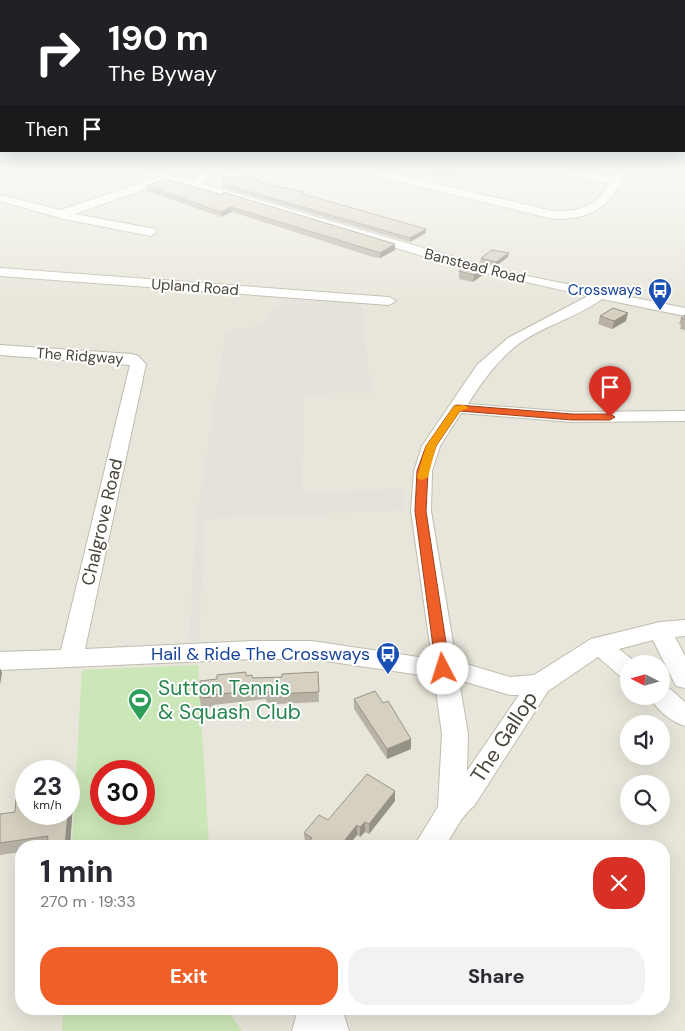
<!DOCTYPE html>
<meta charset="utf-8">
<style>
body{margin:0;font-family:"DM Sans",sans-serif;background:#f2f2f3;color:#2b2b33;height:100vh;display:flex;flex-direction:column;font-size:19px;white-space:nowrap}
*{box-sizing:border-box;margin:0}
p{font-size:16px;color:#7c7c81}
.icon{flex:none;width:28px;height:28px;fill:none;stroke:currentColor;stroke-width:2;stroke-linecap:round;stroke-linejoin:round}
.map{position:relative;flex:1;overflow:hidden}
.drawer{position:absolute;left:15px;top:840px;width:655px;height:175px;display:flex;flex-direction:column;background:#fff;border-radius:20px;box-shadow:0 5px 20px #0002}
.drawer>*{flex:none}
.guide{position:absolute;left:0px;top:0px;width:685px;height:152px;box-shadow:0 5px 20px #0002;background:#202124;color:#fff;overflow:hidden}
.needle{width:32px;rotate:276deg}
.buttons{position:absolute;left:620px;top:655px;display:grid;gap:10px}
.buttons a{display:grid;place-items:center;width:50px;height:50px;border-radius:50%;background:#fff;box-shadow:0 5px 20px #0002;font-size:25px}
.speed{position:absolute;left:15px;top:760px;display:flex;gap:10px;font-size:25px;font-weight:700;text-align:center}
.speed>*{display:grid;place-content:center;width:65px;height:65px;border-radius:50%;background:#fff;box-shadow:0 5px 20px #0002;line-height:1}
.speed small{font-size:12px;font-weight:400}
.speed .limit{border:8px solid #d22;background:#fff;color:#111}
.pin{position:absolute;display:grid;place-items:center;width:42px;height:42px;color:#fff;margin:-51px -21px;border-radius:50% 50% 50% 0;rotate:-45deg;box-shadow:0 0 5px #0007}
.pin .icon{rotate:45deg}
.me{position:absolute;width:55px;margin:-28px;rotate:355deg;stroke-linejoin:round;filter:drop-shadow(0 0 4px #0008)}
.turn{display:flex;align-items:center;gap:18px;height:105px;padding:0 25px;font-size:22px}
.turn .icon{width:65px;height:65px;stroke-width:2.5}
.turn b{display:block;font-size:35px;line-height:42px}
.then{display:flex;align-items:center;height:48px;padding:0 25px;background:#0003;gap:10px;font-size:19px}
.round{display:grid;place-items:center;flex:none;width:52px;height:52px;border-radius:20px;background:#f2f2f3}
.overview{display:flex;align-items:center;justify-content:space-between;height:85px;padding:0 25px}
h1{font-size:30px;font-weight:800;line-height:38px}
.action{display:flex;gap:10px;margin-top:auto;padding:10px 25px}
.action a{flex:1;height:58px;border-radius:20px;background:#ef6028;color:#fff;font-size:20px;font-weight:800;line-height:58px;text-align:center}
.action a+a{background:#f2f2f3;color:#2b2b33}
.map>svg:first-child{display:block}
.residential{fill:#e8e6da;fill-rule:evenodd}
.industrial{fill:#e5e2dc}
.education{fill:#ede9d6}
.green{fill:#cbe6b7;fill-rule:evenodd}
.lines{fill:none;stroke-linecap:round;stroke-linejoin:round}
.minor-casing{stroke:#c0bcae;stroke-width:2}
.minor{fill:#fff;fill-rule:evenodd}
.wall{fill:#b8b3a6}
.shaded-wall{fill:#969287}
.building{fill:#d6d0c1;stroke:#969287}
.route{fill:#ef6028;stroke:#9b3e1a}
.slow{fill:#f59e0b}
.labels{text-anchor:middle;stroke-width:4;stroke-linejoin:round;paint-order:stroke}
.far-street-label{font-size:15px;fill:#494539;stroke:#fff}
.far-transit-label{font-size:15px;fill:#164399;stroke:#fff;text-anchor:end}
.street-label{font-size:18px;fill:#494539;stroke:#fff}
.transit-label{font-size:18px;fill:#164399;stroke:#fff;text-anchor:end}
.near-leisure-label{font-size:21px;fill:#27864d;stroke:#fff;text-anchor:start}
.near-street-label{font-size:21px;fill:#494539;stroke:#fff}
</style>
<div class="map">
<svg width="685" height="1031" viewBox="0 0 685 1031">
<rect width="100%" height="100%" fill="#f5f3eb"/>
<path class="residential" d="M 0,167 L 685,167 L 685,1031 L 0,1031 ZM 629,664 L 661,664 L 661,696 L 629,696 ZM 629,724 L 661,724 L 661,756 L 629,756 ZM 26,771 L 69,771 L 69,814 L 26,814 ZM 101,771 L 144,771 L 144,814 L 101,814 ZM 629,784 L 661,784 L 661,816 L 629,816 ZM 21,846 L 664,846 L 664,1009 L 21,1009 Z"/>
<polygon class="industrial" points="280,296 361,302 371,393 304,394 302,491 404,489 404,510 205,519 199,641 189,641 196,519 226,331 264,325"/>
<polygon class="education" points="353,167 496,167 447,190"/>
<g class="green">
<path d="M 198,665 L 209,846 L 72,846 L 82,670 ZM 101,771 L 144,771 L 144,814 L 101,814 Z"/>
<polygon points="63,1009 227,1009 242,1031 62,1031"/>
</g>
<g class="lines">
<g class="minor-casing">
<g id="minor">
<path d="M 117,167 L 135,167 L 193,181 L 205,167 L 216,167 L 203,184 L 465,260 L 527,276 L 685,308 L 685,316 L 602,299 C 576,318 540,327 517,345 C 496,362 482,382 468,404 L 572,412 L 685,411 L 685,421 L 572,422 L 461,413 L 440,446 L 432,471 L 431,511 L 456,661 L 510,677 L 534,675 L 591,639 L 660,622 L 685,620 L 685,636 L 675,637 L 685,656 L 685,688 L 676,686 L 653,640 L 619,649 L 638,664 L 629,664 L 629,679 L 620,676 L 598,657 L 548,691 L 474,806 C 460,817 455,832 445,846 L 414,846 L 438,807 L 442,734 L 434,677 L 312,659 L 253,659 L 0,670 L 0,652 L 61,650 L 130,365 L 0,355 L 0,345 L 132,354 L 138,356 L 146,364 L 85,649 L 253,641 L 312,641 L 432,659 L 411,511 L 414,471 L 422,446 L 477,365 L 508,338 L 588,296 L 455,266 L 224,195 L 168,181 L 75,214 L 155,229 L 157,232 L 151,236 L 64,219 L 0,201 L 0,195 L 61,210 L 155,178 ZM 459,680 L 510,695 L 519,695 L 467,771 L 468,734 Z"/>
<path d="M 348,167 L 366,167 L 553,211 C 580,212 595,207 610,183 L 537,170 L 532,167 L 555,167 L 614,177 L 620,167 L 630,167 C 608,205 600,219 553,219 L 349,169 Z"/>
<polygon points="0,268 389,297 396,301 389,305 0,276"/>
<path d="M 661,686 L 670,689 L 685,702 L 685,726 C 671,722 656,709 649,696 L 661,696 Z"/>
<polygon points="298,1009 342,1009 349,1031 292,1031"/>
</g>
</g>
<use href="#minor" class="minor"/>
</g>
<g class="wall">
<polygon points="163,167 200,167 198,170"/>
<polygon points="219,167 241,167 236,174"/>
<polygon points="431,167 461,167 449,178 431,175"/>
<polygon points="166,179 395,250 380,258 373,257 232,212 221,217 147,191 146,186"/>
<polygon points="259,179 260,182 303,192 303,194 426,233 410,242 223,188 223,184"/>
<polygon points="508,257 496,266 480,262 481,258"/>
<polygon points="459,271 484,274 473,282 459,279"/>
<polygon points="685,315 685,330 680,329 681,325 679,324 681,318"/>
<polygon points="600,316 626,321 612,329 598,324"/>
<polygon points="318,672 319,702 277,704 277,702 267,703 266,699 213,705 213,707 201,708 200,698 246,676 253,678 282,677"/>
<polygon points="354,699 383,703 411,739 411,749 387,759 354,709"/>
<polygon points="70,791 73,803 70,846 21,846 21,852 0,855 0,814 15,812"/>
<polygon points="395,801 369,834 365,832 360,837 357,835 348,846 305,846 307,844 305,842 304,833 328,820"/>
</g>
<g class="shaded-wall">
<polygon points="237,167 241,167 236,174 236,169"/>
<polygon points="452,167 461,167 449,178 450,169"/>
<polygon points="231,207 232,212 221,217 221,212"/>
<polygon points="426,229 426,233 410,242 410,238"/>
<polygon points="395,244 395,250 380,258 380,253"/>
<polygon points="509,253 508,257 496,266 496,262"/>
<polygon points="485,267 484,274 473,282 474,275"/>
<polygon points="628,313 626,321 612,329 614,321"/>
<polygon points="0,668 2,673 0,685"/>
<polygon points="411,739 411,749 387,759 387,749"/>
<polygon points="70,791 73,803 70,846 65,846 68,814 69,814"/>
<polygon points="395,791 395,801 369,834 369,824"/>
<polygon points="365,822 365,832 360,837 360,827"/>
<polygon points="357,825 357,835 348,846 340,846"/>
</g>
<g class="building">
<polygon points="439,167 452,167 450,169"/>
<polygon points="223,178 259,179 258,182 303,192 300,193 426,229 410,238 223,184"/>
<polygon points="166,179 223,195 223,192 395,244 380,253 374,251 231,207 221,212 146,186"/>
<polygon points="492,250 509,253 496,262 481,258"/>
<polygon points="469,263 485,267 474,275 459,271"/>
<polygon points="613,308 628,313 614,321 600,316"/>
<polygon points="685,315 685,320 681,318"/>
<polygon points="246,672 246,676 252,675 253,678 282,677 282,674 318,672 319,692 276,694 276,692 266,692 266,689 212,695 212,697 200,698 200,681 217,679 217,675"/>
<polygon points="375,691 383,703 388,701 411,739 387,749 354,699"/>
<polygon points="367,774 395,791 369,824 365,822 360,827 357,825 340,846 305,846 312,838 304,833 319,815 328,820"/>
<polygon points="26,798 26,814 68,814 65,846 47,846 48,836 0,843 0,814 15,812 16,799"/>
</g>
<linearGradient id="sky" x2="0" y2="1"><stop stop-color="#90bdea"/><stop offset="0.54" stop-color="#fafaf6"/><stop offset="1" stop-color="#fafaf6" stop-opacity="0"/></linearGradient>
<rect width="685" height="311" fill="url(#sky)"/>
<polygon class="route" points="458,405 572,414 610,414 615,417 610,420 572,420 460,411 436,446 428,471 426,511 450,669 443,674 436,669 415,511 417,471 426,446 454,406"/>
<polygon class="slow" points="464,405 469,408 460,411 436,446 428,477 422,480 419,479 417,477 426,446 454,406"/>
<defs>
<g id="bus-pin" transform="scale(1.25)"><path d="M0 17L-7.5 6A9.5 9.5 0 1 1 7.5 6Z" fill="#1a4fb4" stroke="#fff"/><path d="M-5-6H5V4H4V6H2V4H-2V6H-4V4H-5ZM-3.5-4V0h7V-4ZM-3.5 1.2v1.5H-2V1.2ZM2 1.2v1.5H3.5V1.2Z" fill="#fff"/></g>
<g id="stadium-pin" transform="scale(1.25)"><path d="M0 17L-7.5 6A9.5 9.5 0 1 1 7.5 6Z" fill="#2e9e5b" stroke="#fff"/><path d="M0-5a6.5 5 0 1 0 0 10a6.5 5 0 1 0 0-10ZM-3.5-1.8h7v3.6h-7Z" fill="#fff"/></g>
</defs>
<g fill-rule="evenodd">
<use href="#bus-pin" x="660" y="290"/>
<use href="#bus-pin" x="388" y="654"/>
<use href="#stadium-pin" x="140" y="700"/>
</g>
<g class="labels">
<g class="far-street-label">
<text transform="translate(475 266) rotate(14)" y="5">Banstead Road</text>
<text transform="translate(195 287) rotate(4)" y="5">Upland Road</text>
<text transform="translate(80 356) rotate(4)" y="5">The Ridgway</text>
</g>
<g class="far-transit-label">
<text x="642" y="295">Crossways</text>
</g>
<g class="street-label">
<text transform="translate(102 522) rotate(-77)" y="6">Chalgrove Road</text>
</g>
<g class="transit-label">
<text x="370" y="660">Hail &amp; Ride The Crossways</text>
</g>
<g class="near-leisure-label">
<text x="158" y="695">Sutton Tennis<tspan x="158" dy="24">&amp; Squash Club</tspan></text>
</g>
<g class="near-street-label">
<text transform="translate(504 737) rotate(-57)" y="7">The Gallop</text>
</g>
</g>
</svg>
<div class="buttons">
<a><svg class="needle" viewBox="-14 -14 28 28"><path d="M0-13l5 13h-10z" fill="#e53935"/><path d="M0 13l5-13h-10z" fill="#7c7c81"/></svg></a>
<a><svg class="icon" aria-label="sound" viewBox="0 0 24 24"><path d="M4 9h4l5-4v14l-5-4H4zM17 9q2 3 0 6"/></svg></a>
<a><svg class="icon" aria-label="search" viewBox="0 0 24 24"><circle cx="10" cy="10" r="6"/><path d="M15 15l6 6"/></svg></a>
</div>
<div class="speed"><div>23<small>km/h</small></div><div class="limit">30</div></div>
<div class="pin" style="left:610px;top:417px;background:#d93025"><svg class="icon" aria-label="arrive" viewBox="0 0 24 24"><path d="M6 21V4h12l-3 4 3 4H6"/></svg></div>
<svg class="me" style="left:443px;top:669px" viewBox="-20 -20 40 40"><circle r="19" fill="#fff"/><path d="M0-13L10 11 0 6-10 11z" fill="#ef6028"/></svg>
<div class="guide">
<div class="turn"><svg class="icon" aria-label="right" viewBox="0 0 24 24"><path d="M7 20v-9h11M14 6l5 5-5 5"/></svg><div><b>190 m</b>The Byway</div></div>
<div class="then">Then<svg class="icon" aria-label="arrive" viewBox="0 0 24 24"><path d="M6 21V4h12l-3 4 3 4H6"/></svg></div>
</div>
<section class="drawer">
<div class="overview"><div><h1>1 min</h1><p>270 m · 19:33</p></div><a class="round" style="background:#d93025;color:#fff"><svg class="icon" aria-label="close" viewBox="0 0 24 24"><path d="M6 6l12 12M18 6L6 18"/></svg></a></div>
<div class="action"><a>Exit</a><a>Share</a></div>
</section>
</div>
